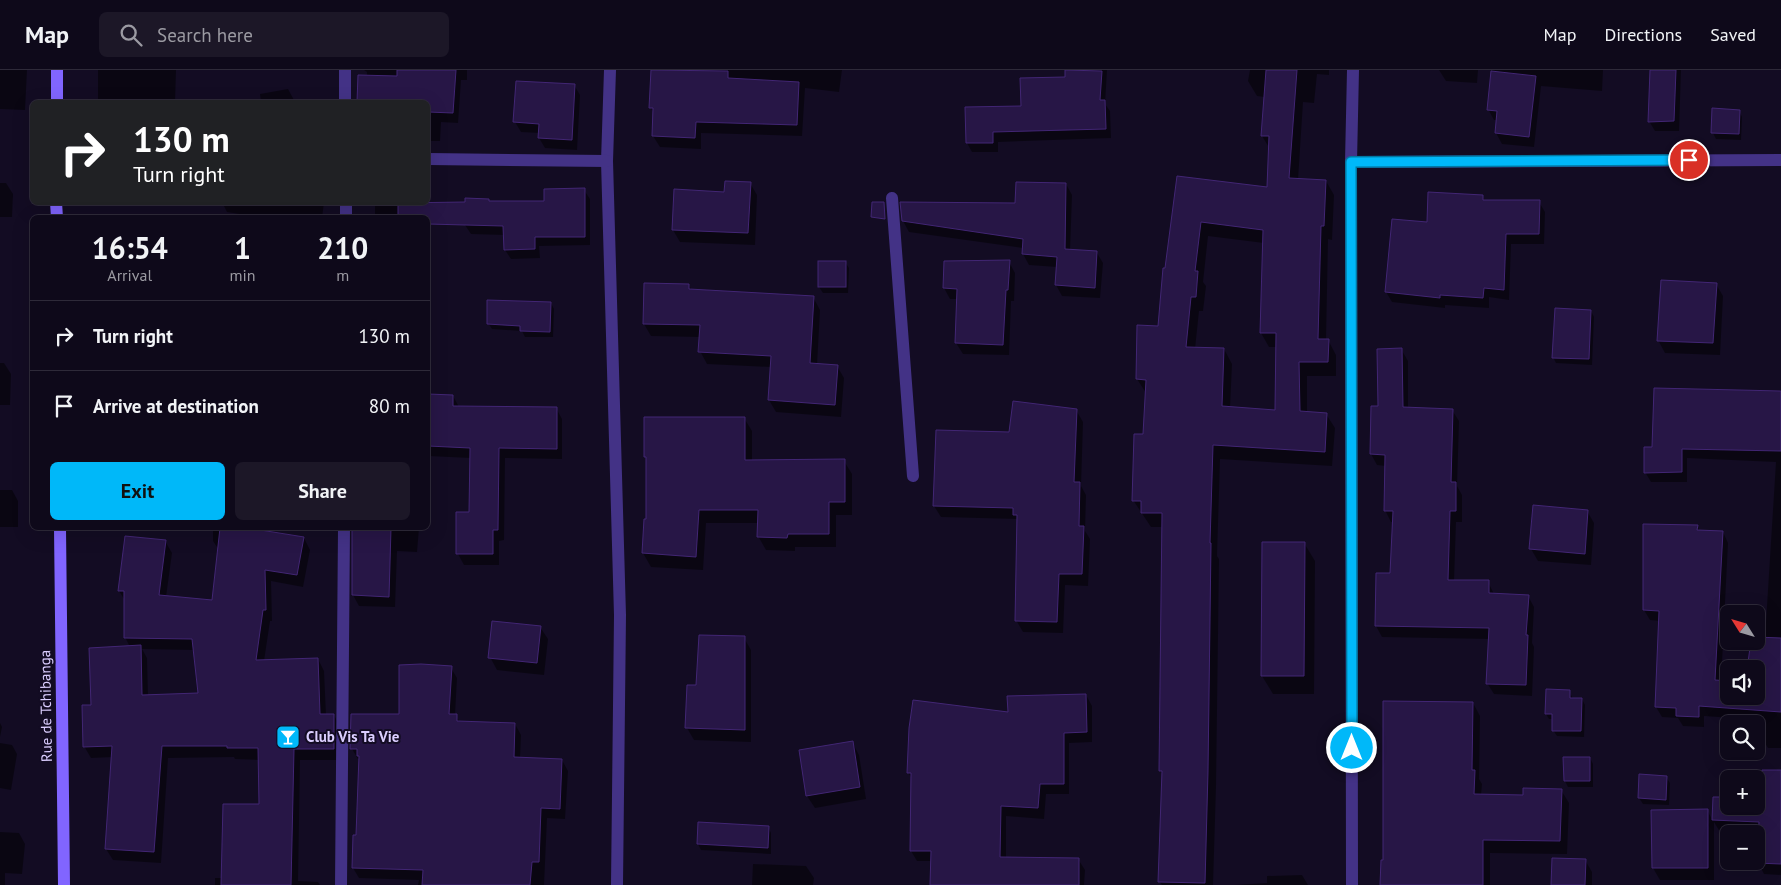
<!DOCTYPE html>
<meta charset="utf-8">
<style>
body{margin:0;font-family:"PT Sans",sans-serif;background:#1c1727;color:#f1f3f6;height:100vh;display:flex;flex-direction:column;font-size:19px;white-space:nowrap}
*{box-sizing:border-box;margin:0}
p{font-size:16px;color:#9b9aa2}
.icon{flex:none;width:28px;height:28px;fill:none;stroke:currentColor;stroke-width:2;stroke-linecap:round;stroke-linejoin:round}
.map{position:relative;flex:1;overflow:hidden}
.drawer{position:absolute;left:30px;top:145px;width:400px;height:315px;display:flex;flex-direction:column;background:#0e091a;border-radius:8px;box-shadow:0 5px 20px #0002,0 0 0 1px #2e2a39}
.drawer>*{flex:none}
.top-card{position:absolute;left:30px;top:30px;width:400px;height:105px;border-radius:8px;box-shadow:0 5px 20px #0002,0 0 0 1px #2e2a39;background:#202124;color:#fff;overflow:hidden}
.needle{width:32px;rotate:307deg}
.controls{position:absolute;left:1720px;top:535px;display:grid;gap:10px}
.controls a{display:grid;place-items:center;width:45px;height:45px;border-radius:8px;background:#0e091a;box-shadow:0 5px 20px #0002,0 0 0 1px #2e2a39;font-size:25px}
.pin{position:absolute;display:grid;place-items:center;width:42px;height:42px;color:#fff;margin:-21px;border:2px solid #fff;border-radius:50%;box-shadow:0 1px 5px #0007}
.me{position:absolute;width:55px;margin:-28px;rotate:0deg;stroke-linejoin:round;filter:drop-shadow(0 0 4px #0008)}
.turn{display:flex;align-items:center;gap:18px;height:105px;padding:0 20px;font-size:22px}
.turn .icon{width:65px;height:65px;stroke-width:2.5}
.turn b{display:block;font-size:35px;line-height:42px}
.eta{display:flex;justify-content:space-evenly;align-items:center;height:85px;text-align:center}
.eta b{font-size:30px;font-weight:700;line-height:35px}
.button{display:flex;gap:10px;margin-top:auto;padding:10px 20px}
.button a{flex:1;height:58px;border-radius:8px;background:#00b8f9;color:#111;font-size:20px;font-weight:700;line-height:58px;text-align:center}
.button a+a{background:#1c1727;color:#f1f3f6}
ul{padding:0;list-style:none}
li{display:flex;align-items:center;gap:15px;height:70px;padding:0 20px;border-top:1px solid #2e2a39}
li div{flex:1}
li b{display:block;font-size:19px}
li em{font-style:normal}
header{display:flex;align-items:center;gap:30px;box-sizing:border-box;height:70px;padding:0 25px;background:#0e091a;border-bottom:1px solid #2e2a39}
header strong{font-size:24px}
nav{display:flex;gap:28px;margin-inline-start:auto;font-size:18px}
.search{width:350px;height:45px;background:#1c1727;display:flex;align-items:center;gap:12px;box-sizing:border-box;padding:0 18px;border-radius:8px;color:#9b9aa2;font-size:19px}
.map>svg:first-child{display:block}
.shadow{fill:#0007;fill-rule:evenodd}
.building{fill:#271646;stroke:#422674;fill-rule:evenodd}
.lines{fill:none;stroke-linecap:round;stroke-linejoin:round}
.lane{stroke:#433286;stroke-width:12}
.street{stroke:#433286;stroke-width:12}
.secondary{stroke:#8165ff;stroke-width:12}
.route-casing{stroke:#0078a2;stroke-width:12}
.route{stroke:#00b8f9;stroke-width:9}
.labels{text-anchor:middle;stroke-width:4;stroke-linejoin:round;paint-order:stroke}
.street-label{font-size:15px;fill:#dbceff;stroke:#130c23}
.poi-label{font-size:15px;font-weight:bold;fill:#dbceff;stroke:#130c23;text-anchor:start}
</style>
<header>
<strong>Map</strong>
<div class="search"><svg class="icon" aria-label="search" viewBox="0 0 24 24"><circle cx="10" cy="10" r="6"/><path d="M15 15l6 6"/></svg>Search here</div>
<nav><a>Map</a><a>Directions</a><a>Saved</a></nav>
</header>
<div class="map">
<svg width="1781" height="815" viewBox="0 0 1781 815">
<rect width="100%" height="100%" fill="#130c23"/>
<g class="shadow">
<polygon points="0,0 27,0 25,40 0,39"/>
<polygon points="98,0 176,0 175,32 98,32"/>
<polygon points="364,0 467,0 467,10 461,10 458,53 441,52 440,71 428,71 428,32 366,32 367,2"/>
<polygon points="652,0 842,0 839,22 805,18 802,66 701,63 701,79 660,77 653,66 654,44 651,38"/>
<polygon points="1066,0 1107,0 1105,34 1110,41 1111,68 998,72 998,82 972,82 967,73 1066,8"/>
<path d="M 1250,0 L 1329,0 L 1329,5 L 1317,4 L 1314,33 L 1303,32 L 1298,110 L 1326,111 L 1334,125 L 1332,170 L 1328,169 L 1326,270 L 1328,270 L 1336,285 L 1336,306 L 1307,306 L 1307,343 L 1326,344 L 1335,358 L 1332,396 L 1220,389 L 1217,486 L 1219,489 L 1216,716 L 1213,815 L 1162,815 L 1160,812 L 1163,705 L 1160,701 L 1163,457 L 1151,457 L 1133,430 L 1145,365 L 1146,323 L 1137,309 L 1139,256 L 1159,258 L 1178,107 L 1268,119 L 1270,79 L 1262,66 L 1265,27 L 1257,26 L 1248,11 ZM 1208,166 L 1264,173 L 1261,263 L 1269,277 L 1277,277 L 1276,341 L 1230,338 L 1232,294 L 1224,279 L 1195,279 L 1199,241 L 1203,241 L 1206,216 L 1203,212 Z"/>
<polygon points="1439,0 1478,0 1477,13 1446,11"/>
<polygon points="1492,0 1603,0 1602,21 1541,16 1534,77 1502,74 1496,63 1498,50 1494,50 1488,39"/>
<polygon points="1651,0 1681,0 1679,61 1655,61 1649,51"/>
<polygon points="574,15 580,25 577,80 545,78 539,68 540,63 521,62 515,52"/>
<polygon points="288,19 295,32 261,32 260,24"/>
<polygon points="1713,40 1739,41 1742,47 1741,70 1716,69 1713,63"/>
<polygon points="0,113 6,113 13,124 12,147 0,147"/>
<polygon points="750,113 757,125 755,175 680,172 673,160 725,123"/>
<polygon points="1066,114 1072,125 1070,181 1097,183 1103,193 1100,228 1062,226 1056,215 1057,197 1029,195 1023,184 1023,178 909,162 903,151 1016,135"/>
<polygon points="584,120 590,129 590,175 539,176 540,188 511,189 505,180 505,165 471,164 465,155 489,132 546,132"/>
<polygon points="1482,126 1485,131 1539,132 1545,142 1544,174 1511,174 1509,230 1489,227 1489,238 1445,235 1445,238 1392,232 1386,222 1428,154"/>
<polygon points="224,132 324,132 322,148 264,148 227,142 224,136"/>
<polygon points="375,132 406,132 405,148 375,148"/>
<polygon points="845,192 849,198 848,223 823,223 819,217"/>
<polygon points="945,192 1009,192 1015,203 1014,231 1011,231 1009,285 963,284 956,273 958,229 950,229 944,218"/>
<polygon points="1716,214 1723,226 1720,285 1665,283 1658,270"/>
<polygon points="689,215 692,221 813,227 820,240 817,295 837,296 844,308 841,347 776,342 769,330 771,297 707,294 700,281 700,267 651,266 644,254"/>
<polygon points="551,233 554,239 553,267 525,267 522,261 492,259 488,253"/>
<polygon points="1591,241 1594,247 1592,295 1556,293 1553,287"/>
<polygon points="1401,279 1408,291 1408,339 1452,340 1459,351 1457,416 1462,425 1462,452 1456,452 1454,511 1488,512 1494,524 1528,526 1534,537 1532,573 1534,577 1532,626 1494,624 1487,613 1490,569 1382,567 1376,556 1377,504 1391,504 1394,452 1391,452 1385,440 1386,396 1377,395 1371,384 1372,337 1379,337"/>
<polygon points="0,293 4,293 11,304 10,335 0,335"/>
<polygon points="1762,320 1781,320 1781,678 1768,678 1762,668 1763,650 1704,646 1704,657 1683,656 1678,648 1662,647 1656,637 1660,551 1650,550 1644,540 1644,455 1697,456 1700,461 1723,462 1728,473 1721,612 1729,626 1756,626 1756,571 1765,568 1776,392 1687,388 1687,412 1651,412 1645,402 1653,378 1762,322"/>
<polygon points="428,325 453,326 459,337 556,338 562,349 562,389 505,388 504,470 499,471 499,495 464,495 458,484 470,443 471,388 428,386"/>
<polygon points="1076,340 1083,352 1081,416 1086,425 1085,461 1090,469 1088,516 1065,515 1063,563 1023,562 1016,550 1018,449 941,447 934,436 1010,363"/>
<polygon points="744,348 752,361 752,391 844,391 852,404 852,445 836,445 836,477 795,477 795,481 766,480 758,466 759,453 706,453 703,500 651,497 643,483 645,450 647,450 648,391 645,386"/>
<polygon points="0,420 12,420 18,431 18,457 0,457"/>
<polygon points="1587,441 1594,453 1591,495 1538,491 1531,479"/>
<path d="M 213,458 L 272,458 L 271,463 L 304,468 L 310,480 L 303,517 L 271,511 L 272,551 L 270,551 L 264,591 L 318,589 L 324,601 L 326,645 L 334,645 L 340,657 L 340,690 L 300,690 L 298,811 L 318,812 L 320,815 L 215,815 L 215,808 L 223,808 L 260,736 L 260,690 L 235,689 L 234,687 L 168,688 L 161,793 L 113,790 L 106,779 L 113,687 L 91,688 L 84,676 L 92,636 L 130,577 L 125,567 L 126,532 L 119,521 L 165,471 L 172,483 L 166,527 L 214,531 L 219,480 L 213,471 ZM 142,579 L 194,580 L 199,624 L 148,626 L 147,588 Z"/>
<polygon points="353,458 419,458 417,482 397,481 395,537 359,536 353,525"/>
<polygon points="1263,473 1304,473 1315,491 1314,624 1273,624 1262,606"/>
<polygon points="540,557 548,569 544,605 497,600 490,587"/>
<polygon points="744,568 751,580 751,672 694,670 687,658 698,617"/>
<polygon points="451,598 457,608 455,645 460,652 515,654 521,665 520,688 562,690 568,701 565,749 547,748 544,815 418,815 419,810 359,808 353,798 358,766 360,689 358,689 352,679 401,645"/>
<polygon points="1569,621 1573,629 1582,629 1585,635 1584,667 1557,666 1553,660 1553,649 1549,649 1546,644"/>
<polygon points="1086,625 1092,636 1092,672 1069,673 1069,724 1046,724 1044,749 1006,746 1006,789 1078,789 1085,800 1084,815 932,815 932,791 917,791 911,781 912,709 908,702 1009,643"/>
<polygon points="1473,633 1480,646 1479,709 1482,714 1481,725 1524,727 1561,720 1569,733 1567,784 1490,783 1490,815 1381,815 1384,792"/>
<polygon points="0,653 2,657 0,667"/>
<polygon points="852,672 859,685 866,729 815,738 807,726"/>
<polygon points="0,673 12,675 17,684 11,720 0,718"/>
<polygon points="1590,688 1593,694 1593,717 1568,717 1565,711 1565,689"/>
<polygon points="1640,706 1666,707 1670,713 1669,735 1643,734 1639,728"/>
<polygon points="1781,721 1781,805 1764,804 1758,792 1759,764 1720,762 1714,752 1714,810 1660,810 1653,798 1707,740 1713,751 1714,728 1729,736 1756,736"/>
<polygon points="699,754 768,757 771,763 771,784 701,780 698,774"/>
<polygon points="0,762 19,763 25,774 22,804 5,803 5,815 0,815"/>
<polygon points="1585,790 1592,802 1592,815 1553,815"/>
<polygon points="753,794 806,796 814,808 813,815 752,815"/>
<polygon points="1302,805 1308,815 1235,815 1267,813 1267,806"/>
</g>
<g class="building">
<polygon points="397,0 456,0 453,43 428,42 428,32 357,32 358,5 397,6"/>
<polygon points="651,0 728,1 728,8 799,12 797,55 696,52 695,68 652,66 653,38 649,38"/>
<polygon points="1065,0 1102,1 1100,30 1105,30 1106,59 993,62 993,73 966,73 965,37 1021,36 1020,8 1065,7"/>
<path d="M 1266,0 L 1297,0 L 1289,108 L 1326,110 L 1324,156 L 1321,156 L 1318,269 L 1329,269 L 1328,292 L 1299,292 L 1300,341 L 1327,343 L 1325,382 L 1213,375 L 1210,473 L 1211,473 L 1208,701 L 1205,813 L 1158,812 L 1162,701 L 1159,701 L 1162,443 L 1141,443 L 1141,431 L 1132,431 L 1134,364 L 1143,364 L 1146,310 L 1136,309 L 1137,255 L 1158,256 L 1163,198 L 1165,198 L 1177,106 L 1267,117 L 1269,66 L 1261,66 ZM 1201,152 L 1263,160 L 1260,263 L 1276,263 L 1275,340 L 1222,336 L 1224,278 L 1186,277 L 1191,227 L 1196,227 L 1198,201 L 1195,201 Z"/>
<polygon points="1650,0 1676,0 1674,51 1648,52"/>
<polygon points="1491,1 1536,6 1529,67 1495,63 1497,41 1487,40"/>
<polygon points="516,11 575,14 572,70 538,68 539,54 513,52"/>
<polygon points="1712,38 1740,40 1739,64 1711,63"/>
<polygon points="725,111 751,112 748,163 672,160 674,119 724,122"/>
<polygon points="1016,112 1066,113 1065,179 1097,181 1095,218 1055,215 1057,187 1022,184 1023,169 902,151 900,132 1015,133"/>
<polygon points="585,118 585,167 535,167 535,179 504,180 503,156 428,154 428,148 398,148 398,133 465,132 465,128 489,129 489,131 544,131 544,119"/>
<polygon points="1428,122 1483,125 1483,130 1540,130 1539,164 1506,164 1504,220 1484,218 1483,228 1440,225 1440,228 1385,222 1392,149 1427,152"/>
<polygon points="872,132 884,132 885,149 871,147"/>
<polygon points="1010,190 1008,220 1006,220 1003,275 955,273 957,219 943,218 944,191"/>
<rect x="818" y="191" width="28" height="26"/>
<polygon points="1661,210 1717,213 1713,273 1657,271"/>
<polygon points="644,213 689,214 689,219 814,226 810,293 838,295 835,335 768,330 771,286 698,282 700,255 643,254"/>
<polygon points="487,230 551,232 550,262 520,261 520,256 487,254"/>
<polygon points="1555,238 1591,240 1589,289 1552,288"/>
<polygon points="1402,278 1403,337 1453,339 1451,412 1456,412 1456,441 1450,441 1448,510 1489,510 1489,523 1529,525 1526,565 1528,565 1526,615 1486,614 1489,558 1375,556 1376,503 1390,503 1393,441 1384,441 1385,385 1370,384 1371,336 1378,336 1377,279"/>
<polygon points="1654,318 1781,321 1781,381 1682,379 1682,402 1644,403 1644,377 1652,377"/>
<polygon points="428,324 453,325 453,336 557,337 557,379 499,378 498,460 493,460 493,484 456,484 456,442 469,442 470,378 428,376"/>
<polygon points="1013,331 1077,339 1074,412 1080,412 1079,456 1084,456 1082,504 1059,504 1057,552 1015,551 1017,445 1013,445 1013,438 933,436 936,360 1009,362"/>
<polygon points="644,347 745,347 745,390 845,389 845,432 829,432 829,464 788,464 787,468 757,467 758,440 699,440 696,487 642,483 644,449 646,449 646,387 644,387"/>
<polygon points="1533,435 1588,440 1585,484 1529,479"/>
<polygon points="1643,454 1698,455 1697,460 1723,461 1715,610 1729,611 1729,626 1756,626 1756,599 1747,599 1751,571 1756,571 1756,567 1781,568 1781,642 1699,636 1699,647 1676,646 1676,638 1655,637 1659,541 1643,540"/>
<polygon points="220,458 248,458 304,467 297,505 265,500 266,540 263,540 256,590 318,588 320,644 334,644 334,679 294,679 291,815 221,815 223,734 259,734 258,678 227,678 227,676 162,676 154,782 105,779 112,676 83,677 82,635 91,635 89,578 141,575 142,625 198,623 192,569 124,568 124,521 118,521 125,466 166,470 159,525 212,530"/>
<polygon points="352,458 391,458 389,527 352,525"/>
<polygon points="1262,472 1305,472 1304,606 1261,606"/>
<polygon points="492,551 541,556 537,593 488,588"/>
<polygon points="699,565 745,566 745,660 685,658 687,615 696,615"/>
<polygon points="421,594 452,596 449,644 457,644 457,651 515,653 514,687 562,689 560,739 541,738 539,792 532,792 530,815 422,815 423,800 352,798 353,765 356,765 359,686 357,686 357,679 350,679 351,644 399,644 399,595"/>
<polygon points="1546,619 1570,620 1570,628 1582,628 1581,661 1552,661 1552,644 1545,644"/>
<polygon points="1086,624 1087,662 1064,663 1064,714 1040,714 1038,738 1001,736 1000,787 1079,788 1079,815 930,815 931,781 910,781 911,703 907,703 909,658 913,630 1008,642 1007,626"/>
<polygon points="1383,631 1473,632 1472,700 1475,700 1474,724 1523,725 1523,718 1562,719 1560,771 1483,770 1483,815 1380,815 1381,790 1383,790"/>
<polygon points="853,671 860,717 806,726 799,680"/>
<polygon points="1563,687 1590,687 1590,711 1564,711"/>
<polygon points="1762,700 1781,700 1781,794 1756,793 1759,752 1712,750 1713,727 1729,727 1729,736 1756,736 1756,728 1760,728"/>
<polygon points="1639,704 1667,706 1666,730 1638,728"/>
<polygon points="1708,739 1708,798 1652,798 1651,740"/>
<polygon points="698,752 769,756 768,778 697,774"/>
<polygon points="1552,788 1586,789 1585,815 1551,815"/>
</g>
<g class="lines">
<polyline class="lane" points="892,128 913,406"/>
<g class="street">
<polyline points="345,0 345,32"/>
<polyline points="610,0 607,91 620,545 617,815"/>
<polyline points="428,89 607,91"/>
<polyline points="1351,92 1781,90"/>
<polyline points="346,148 346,132"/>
<polyline points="341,815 344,458"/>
<polyline points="1352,815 1351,92 1353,0"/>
</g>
<g class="secondary">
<polyline points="57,0 57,32"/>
<polyline points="56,132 57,148"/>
<polyline points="60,458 64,815"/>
</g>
</g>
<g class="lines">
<g class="route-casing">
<polyline id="route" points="1352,678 1351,92 1689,90"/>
</g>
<use href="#route" class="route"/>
</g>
<defs>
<g id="bar-square" transform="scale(1.25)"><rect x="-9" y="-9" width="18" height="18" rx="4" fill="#00b8f9" stroke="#130c23"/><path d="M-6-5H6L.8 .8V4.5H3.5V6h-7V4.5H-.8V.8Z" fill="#fff"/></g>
</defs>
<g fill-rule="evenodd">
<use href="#bar-square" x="288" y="667"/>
</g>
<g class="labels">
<g class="street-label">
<text transform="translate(46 636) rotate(-91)" y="5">Rue de Tchibanga</text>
</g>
<g class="poi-label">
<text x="306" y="672">Club Vis Ta Vie</text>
</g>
</g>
</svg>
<div class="controls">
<a><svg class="needle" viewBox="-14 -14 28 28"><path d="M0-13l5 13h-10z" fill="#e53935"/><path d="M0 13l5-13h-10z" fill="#9b9aa2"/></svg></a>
<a><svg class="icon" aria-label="sound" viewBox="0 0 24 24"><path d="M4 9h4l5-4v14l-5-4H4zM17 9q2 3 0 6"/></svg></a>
<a><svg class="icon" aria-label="search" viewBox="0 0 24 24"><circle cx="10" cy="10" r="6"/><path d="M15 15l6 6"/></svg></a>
<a>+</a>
<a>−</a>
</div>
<div class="pin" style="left:1689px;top:90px;background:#d93025"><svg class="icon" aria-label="arrive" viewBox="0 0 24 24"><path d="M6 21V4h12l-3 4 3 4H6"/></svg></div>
<svg class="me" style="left:1352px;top:678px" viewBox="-20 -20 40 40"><circle r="17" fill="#00b8f9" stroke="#fff" stroke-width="3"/><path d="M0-11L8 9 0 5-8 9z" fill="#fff"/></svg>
<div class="top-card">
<div class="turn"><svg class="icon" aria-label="right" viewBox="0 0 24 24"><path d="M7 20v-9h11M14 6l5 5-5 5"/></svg><div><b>130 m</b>Turn right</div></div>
</div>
<section class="drawer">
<div class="eta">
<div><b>16:54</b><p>Arrival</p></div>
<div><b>1</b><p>min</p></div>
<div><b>210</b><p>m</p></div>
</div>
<ul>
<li><svg class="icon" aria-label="right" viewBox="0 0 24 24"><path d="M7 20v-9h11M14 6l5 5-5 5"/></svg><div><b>Turn right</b></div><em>130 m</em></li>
<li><svg class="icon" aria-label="arrive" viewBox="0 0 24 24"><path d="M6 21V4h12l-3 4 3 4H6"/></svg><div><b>Arrive at destination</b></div><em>80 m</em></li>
</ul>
<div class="button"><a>Exit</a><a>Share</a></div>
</section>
</div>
